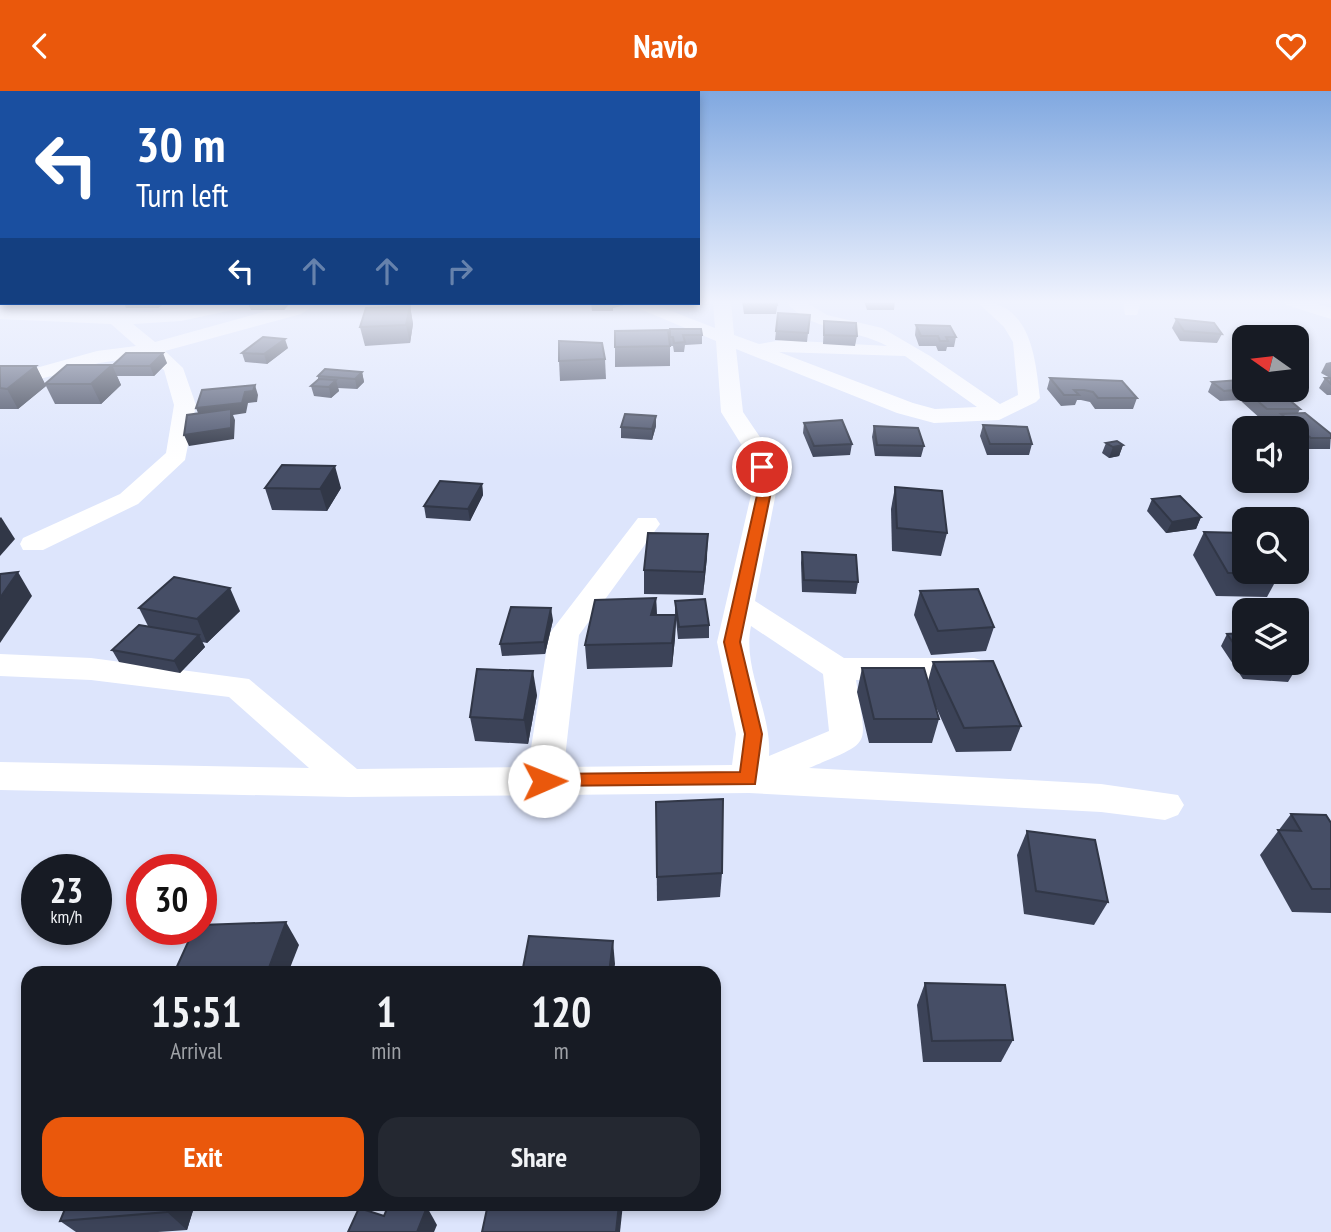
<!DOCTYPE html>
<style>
body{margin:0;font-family:"PT Sans Narrow",sans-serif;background:#242831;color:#f1f3f6;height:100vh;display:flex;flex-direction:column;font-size:26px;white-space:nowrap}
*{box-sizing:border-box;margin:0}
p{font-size:23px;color:#9ea1a6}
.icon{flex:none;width:38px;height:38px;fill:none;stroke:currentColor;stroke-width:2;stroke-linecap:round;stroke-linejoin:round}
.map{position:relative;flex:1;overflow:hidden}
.side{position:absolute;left:21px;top:875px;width:700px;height:245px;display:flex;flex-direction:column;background:#171b24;border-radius:21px;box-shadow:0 4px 10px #0003}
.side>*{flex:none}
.hud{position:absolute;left:0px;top:0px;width:700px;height:214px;box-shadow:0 4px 10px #0003;background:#1a4fa0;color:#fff;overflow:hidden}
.needle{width:46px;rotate:284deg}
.fabs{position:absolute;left:1232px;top:234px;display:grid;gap:14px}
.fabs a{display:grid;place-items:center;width:77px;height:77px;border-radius:14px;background:#171b24;box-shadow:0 4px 10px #0003;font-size:35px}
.speed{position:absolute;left:21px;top:763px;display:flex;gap:14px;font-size:35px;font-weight:700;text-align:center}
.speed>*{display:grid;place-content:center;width:91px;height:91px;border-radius:50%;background:#171b24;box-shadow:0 4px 10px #0003;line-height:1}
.speed small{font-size:18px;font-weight:400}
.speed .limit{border:10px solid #d22;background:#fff;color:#111}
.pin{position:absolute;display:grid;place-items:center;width:60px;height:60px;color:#fff;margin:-30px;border:4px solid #fff;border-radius:50%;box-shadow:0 2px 7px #0007}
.me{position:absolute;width:77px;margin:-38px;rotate:89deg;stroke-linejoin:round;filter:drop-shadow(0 0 5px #0008)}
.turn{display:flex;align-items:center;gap:24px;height:147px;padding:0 21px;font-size:32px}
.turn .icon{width:91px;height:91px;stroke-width:2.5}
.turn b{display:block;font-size:49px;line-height:60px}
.lanes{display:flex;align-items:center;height:66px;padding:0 21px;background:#0003;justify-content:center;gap:35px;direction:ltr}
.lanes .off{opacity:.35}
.eta{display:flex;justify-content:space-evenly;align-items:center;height:119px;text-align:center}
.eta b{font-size:42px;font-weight:800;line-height:49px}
.primary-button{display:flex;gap:14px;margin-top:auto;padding:14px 21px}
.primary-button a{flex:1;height:80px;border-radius:21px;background:#ea580c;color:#fff;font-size:28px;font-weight:800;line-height:80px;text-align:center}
.primary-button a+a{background:#242831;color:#f1f3f6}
header{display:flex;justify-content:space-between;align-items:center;height:91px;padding:0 21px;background:#ea580c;color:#fff;font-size:32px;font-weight:800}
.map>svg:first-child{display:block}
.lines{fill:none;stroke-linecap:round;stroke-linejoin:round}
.street{fill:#fff;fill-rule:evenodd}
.wall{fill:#3c4358}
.shaded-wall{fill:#313747}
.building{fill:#464e66;stroke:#313747;stroke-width:2}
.route{fill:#ea580c;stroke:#983908;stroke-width:2}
</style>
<header><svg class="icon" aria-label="back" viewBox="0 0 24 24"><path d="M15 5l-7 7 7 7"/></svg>Navio<svg class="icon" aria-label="heart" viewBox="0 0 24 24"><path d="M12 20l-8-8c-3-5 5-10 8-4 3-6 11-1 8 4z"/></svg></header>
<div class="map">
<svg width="1331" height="1141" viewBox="0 0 1331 1141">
<rect width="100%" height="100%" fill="#dde5fc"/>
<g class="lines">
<g class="street">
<path d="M 713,210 L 731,210 L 734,244 L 759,253 L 782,249 L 887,255 C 855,237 808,241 786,210 L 804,210 L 827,224 L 882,237 L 930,265 L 1000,313 L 1018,304 L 1013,251 L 1004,236 L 976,210 C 1031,210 1035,265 1040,307 L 1036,311 L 999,329 L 934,332 L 897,322 L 736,258 L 743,321 L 770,361 L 778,391 L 755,510 L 844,567 L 974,567 L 985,570 L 990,578 L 985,586 L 974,589 L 856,589 C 866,658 875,649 809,677 L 1101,693 L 1178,704 L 1184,714 L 1178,724 L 1165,729 L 1101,721 L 749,702 L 349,706 L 0,699 L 0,671 L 309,677 L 229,606 L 91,589 L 0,585 L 0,563 L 91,567 L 249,588 L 357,678 L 528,676 L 549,543 L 638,427 L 656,427 L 660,433 L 579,544 L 564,676 L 732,674 L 736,643 L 717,551 L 754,391 L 746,361 L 721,321 L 716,250 L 626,212 L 650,212 L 715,237 ZM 779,261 L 905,265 L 977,316 L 935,318 L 913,312 ZM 751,535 L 823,583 L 829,640 L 769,665 C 772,621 742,578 751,535 Z"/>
<polygon points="1123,210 1141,210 1137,224 1125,224"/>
<polygon points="1283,210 1309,210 1331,217 1331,228 1286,214"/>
<polygon points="220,212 249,212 246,216 181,230 133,233 155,251 296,212 318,212 301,223 165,260 183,277 196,314 185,369 138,413 43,459 23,459 20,453 23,447 120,403 166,362 174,314 164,279 147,265 99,272 0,299 0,287 97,260 136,255 111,233 0,228 0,218 151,221"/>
</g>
</g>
<g class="wall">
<polygon points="742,210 778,210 776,223 744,223"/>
<polygon points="864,210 895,210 894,219 867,219"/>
<polygon points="1096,210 1129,210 1097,211"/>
<polygon points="124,212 165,212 158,217 126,217"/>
<polygon points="248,212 290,212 284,219 251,219"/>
<polygon points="591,212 624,212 624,214 613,217 613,220 592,220"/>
<polygon points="410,215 413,233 410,252 365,255 360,236"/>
<polygon points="810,224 807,251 775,249 776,240"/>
<polygon points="1176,228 1222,243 1217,252 1180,250 1172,237"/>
<polygon points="824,230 857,245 855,255 823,253"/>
<polygon points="916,234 956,246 954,256 947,256 946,260 938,260 936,255 919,255 915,244"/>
<polygon points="670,238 702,244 702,253 685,254 684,261 674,261 673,255 670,255"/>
<polygon points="670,255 670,275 615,276 615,256"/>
<polygon points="288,257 267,273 245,271 242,262"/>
<polygon points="605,268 606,288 560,290 559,270"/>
<polygon points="1331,271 1331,287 1330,287 1321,282 1326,272"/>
<polygon points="167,272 154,285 117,285 121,294 101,313 55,313 46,295 18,318 0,318 0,275 36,275 45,293 112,274"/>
<polygon points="362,281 364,291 357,298 338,297 339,300 331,307 314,305 311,295 318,288 318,285"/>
<polygon points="1050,287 1137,307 1133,318 1095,318 1090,311 1081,309 1077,309 1075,314 1061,315 1047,298"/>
<polygon points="1325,287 1331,287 1331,304 1327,304 1319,297"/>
<polygon points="1212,291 1244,292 1244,299 1252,299 1251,301 1300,318 1298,322 1331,343 1330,358 1305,358 1297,351 1297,338 1281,338 1276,333 1278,329 1262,329 1242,311 1243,309 1220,310 1208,301"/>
<polygon points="656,325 656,335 652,349 621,347 621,336"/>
<polygon points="804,332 852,353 850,364 813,366 803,342"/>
<polygon points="983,334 1032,353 1029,364 987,364 980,345"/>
<polygon points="874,335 924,355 921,366 875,365 872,346"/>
<polygon points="1106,352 1123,354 1119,365 1109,367 1102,362"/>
<polygon points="482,393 483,404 470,430 426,427 424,415"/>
<polygon points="895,396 947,442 941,465 892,460 891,418"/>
<polygon points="265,397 341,397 327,420 272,419"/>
<polygon points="1152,408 1201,426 1196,438 1166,442 1147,420"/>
<polygon points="1204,441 1280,482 1267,506 1216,505 1193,464"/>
<polygon points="802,461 858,491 856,503 802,501 801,472"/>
<polygon points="707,466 703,504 644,503 644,479"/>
<polygon points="920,500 994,536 986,560 931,564 914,524"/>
<polygon points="656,507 657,524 675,524 675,510 709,534 709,547 678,548 676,529 675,547 672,576 587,578 585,554"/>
<polygon points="139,517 240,520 207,552 202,551 205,556 180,582 119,571 112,559 148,535"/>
<polygon points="553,529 545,563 502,565 500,553"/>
<polygon points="1244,542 1244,572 1291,572 1296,578 1288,591 1243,588 1221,555 1227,543"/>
<polygon points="933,571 1021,635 1011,660 956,661 936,616 939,628 932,652 869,652 857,601 862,577 928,590"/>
<polygon points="537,604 528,653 475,650 470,626"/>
<polygon points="656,711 722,782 720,806 657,810"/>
<polygon points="1291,723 1331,732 1331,822 1292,821 1260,764"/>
<polygon points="1027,740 1108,811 1094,834 1024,823 1017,764"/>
<polygon points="925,892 1013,949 1001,971 923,971 917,914"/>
<polygon points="195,1113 187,1139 158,1141 76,1141 60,1130"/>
</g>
<g class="shaded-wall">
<polygon points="156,212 165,212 158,217"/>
<polygon points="282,212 290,212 284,219"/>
<polygon points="612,212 624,212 624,214 613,217 613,220"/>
<polygon points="410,215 413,233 410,252 406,234"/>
<polygon points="285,248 288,257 267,273 264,263"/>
<polygon points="163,262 167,272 154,285 150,275"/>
<polygon points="112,274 121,294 101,313 91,293"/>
<polygon points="36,275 46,295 18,318 7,298"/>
<polygon points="362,281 364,291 357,298 355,288"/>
<polygon points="336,289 339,300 331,307 329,296"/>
<polygon points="255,294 258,304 257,311 248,312 246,322 233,324 235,329 234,348 189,355 184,344 200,327 196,317 245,301"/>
<polygon points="656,325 656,335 652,349 652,338"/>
<polygon points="1123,354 1119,365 1109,367 1113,356"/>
<polygon points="335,375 341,397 327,420 320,398"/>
<polygon points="482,393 483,404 470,430 468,418"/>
<polygon points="1,426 15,448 0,465 0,427"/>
<polygon points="1201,426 1196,438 1166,442 1172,431"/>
<polygon points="708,443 707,466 703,504 704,481"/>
<polygon points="18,481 32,505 0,552 0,507"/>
<polygon points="230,497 240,520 207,552 197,528"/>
<polygon points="656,507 657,531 651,524"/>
<polygon points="551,517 553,529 545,563 544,551"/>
<polygon points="676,524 675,547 672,576 672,552"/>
<polygon points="199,544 205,556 180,582 174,570"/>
<polygon points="533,580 537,604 528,653 524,629"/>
<polygon points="286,831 299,854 288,882 267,882"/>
<polygon points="613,850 615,873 614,882 609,882"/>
<polygon points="170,1113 195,1113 187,1139 167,1121"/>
<polygon points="619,1113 623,1113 620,1141 616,1141"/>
<polygon points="427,1116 437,1134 434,1141 417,1141"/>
</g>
<g class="building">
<polygon points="743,210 776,210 777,214 744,214"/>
<polygon points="410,215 406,234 360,236 366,217"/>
<polygon points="778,222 810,224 808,242 776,240"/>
<polygon points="1176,228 1214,232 1222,243 1184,240"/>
<polygon points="824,230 856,232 857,245 824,244"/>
<polygon points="916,234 950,235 956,246 946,246 948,250 940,250 938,245 921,245"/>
<polygon points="670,238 701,238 702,244 683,244 685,251 674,252 673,246 670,246"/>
<polygon points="668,239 670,255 615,256 615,240"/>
<polygon points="263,246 285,248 264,263 242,262"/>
<polygon points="559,250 602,252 605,268 559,270"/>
<polygon points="126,262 163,262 150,275 112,275"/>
<polygon points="67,274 112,274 91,293 45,293"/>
<polygon points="0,275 36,275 7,298 0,297"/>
<polygon points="325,278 362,281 355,288 318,285"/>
<polygon points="1050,287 1122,290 1137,307 1098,307 1093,301 1084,299 1074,299 1079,304 1064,304"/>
<polygon points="1325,287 1331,287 1331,293"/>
<polygon points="319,288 336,289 329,296 311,295"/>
<polygon points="1240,289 1244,292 1244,298 1224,300 1212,291"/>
<polygon points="255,294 253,300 245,301 242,312 196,317 202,299"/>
<polygon points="1279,300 1300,318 1267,318 1247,301"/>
<polygon points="231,318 231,337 184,344 187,324"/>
<polygon points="1305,322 1331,343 1331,347 1311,347 1281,323"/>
<polygon points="625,323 656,325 652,338 621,336"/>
<polygon points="842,329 852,353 814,355 804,332"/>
<polygon points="983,334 1027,336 1032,353 990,353"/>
<polygon points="874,335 918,337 924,355 877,354"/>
<polygon points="1117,350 1123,354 1113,356 1106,352"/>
<polygon points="282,374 335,375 320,398 265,397"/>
<polygon points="440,390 482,393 468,418 424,415"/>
<polygon points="895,396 942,400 947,442 897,437"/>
<polygon points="1180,405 1201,426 1172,431 1152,408"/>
<polygon points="1204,441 1244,442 1244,481 1280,481 1280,482 1228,482"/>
<polygon points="648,442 708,443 704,481 644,479"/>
<polygon points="802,461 856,464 858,491 804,489"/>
<polygon points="18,481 0,507 0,483"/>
<polygon points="174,486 230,497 197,528 139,517"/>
<polygon points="978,498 994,536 938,540 920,500"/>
<polygon points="656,507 651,524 676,524 672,552 585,554 595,509"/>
<polygon points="705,508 709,534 679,536 675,510"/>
<polygon points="511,516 551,517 544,551 500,553"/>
<polygon points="139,534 199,544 174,570 112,559"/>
<polygon points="1244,542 1244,567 1227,543"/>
<polygon points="993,570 1021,635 964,637 933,571"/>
<polygon points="1248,572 1291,572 1296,578 1250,575"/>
<polygon points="862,577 924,577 939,628 874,628"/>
<polygon points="477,578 533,580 524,629 470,626"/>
<polygon points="723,708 722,782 657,786 656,711"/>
<polygon points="1291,723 1326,724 1331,732 1331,798 1312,798 1278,739 1301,740"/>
<polygon points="1027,740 1095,749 1108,811 1036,800"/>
<polygon points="286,831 267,882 174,882 194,838 201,838 201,834"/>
<polygon points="529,845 613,850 609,882 522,882"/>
<polygon points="925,892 1005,894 1013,949 932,950"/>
<polygon points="67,1113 170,1113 167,1121 60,1130"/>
<polygon points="389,1113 416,1113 427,1116 417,1141 348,1141 359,1117 384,1125"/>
<polygon points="488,1113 619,1113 616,1141 482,1141"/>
</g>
<linearGradient id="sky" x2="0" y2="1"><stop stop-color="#80a8e0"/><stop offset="0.57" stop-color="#f0f3fe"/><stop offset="1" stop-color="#f0f3fe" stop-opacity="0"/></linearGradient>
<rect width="1331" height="370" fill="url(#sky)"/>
<polygon class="route" points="758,373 766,373 773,391 740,551 762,643 755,693 538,695 535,690 538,685 544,683 740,681 745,643 724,551 760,391"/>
</svg>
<div class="fabs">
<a><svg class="needle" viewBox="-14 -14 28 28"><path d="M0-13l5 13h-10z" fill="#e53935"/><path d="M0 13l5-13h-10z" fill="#9ea1a6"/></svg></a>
<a><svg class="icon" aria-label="sound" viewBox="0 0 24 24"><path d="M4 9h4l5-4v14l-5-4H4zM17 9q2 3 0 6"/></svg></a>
<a><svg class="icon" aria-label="search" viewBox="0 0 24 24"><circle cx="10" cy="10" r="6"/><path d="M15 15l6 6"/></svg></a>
<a><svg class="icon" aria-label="layers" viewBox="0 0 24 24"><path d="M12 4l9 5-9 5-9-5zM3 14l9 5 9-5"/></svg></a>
</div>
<div class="speed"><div>23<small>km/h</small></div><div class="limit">30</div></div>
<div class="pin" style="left:762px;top:376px;background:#d93025"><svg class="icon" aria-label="arrive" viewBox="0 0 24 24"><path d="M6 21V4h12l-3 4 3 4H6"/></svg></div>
<svg class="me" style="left:544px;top:690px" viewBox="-20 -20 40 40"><circle r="19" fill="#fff"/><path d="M0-13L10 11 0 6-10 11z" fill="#ea580c"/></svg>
<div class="hud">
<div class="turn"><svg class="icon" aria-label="left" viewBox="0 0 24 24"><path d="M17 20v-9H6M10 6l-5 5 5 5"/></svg><div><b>30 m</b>Turn left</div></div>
<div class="lanes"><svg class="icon" aria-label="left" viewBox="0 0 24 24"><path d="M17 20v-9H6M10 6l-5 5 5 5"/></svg><svg class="icon off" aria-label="ahead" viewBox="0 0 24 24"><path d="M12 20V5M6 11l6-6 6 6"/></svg><svg class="icon off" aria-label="ahead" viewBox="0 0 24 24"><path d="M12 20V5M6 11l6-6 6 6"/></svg><svg class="icon off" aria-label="right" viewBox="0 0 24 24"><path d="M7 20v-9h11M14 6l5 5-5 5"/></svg></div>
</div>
<section class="side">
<div class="eta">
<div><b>15:51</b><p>Arrival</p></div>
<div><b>1</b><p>min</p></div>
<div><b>120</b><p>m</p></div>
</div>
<div class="primary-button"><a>Exit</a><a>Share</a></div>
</section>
</div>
